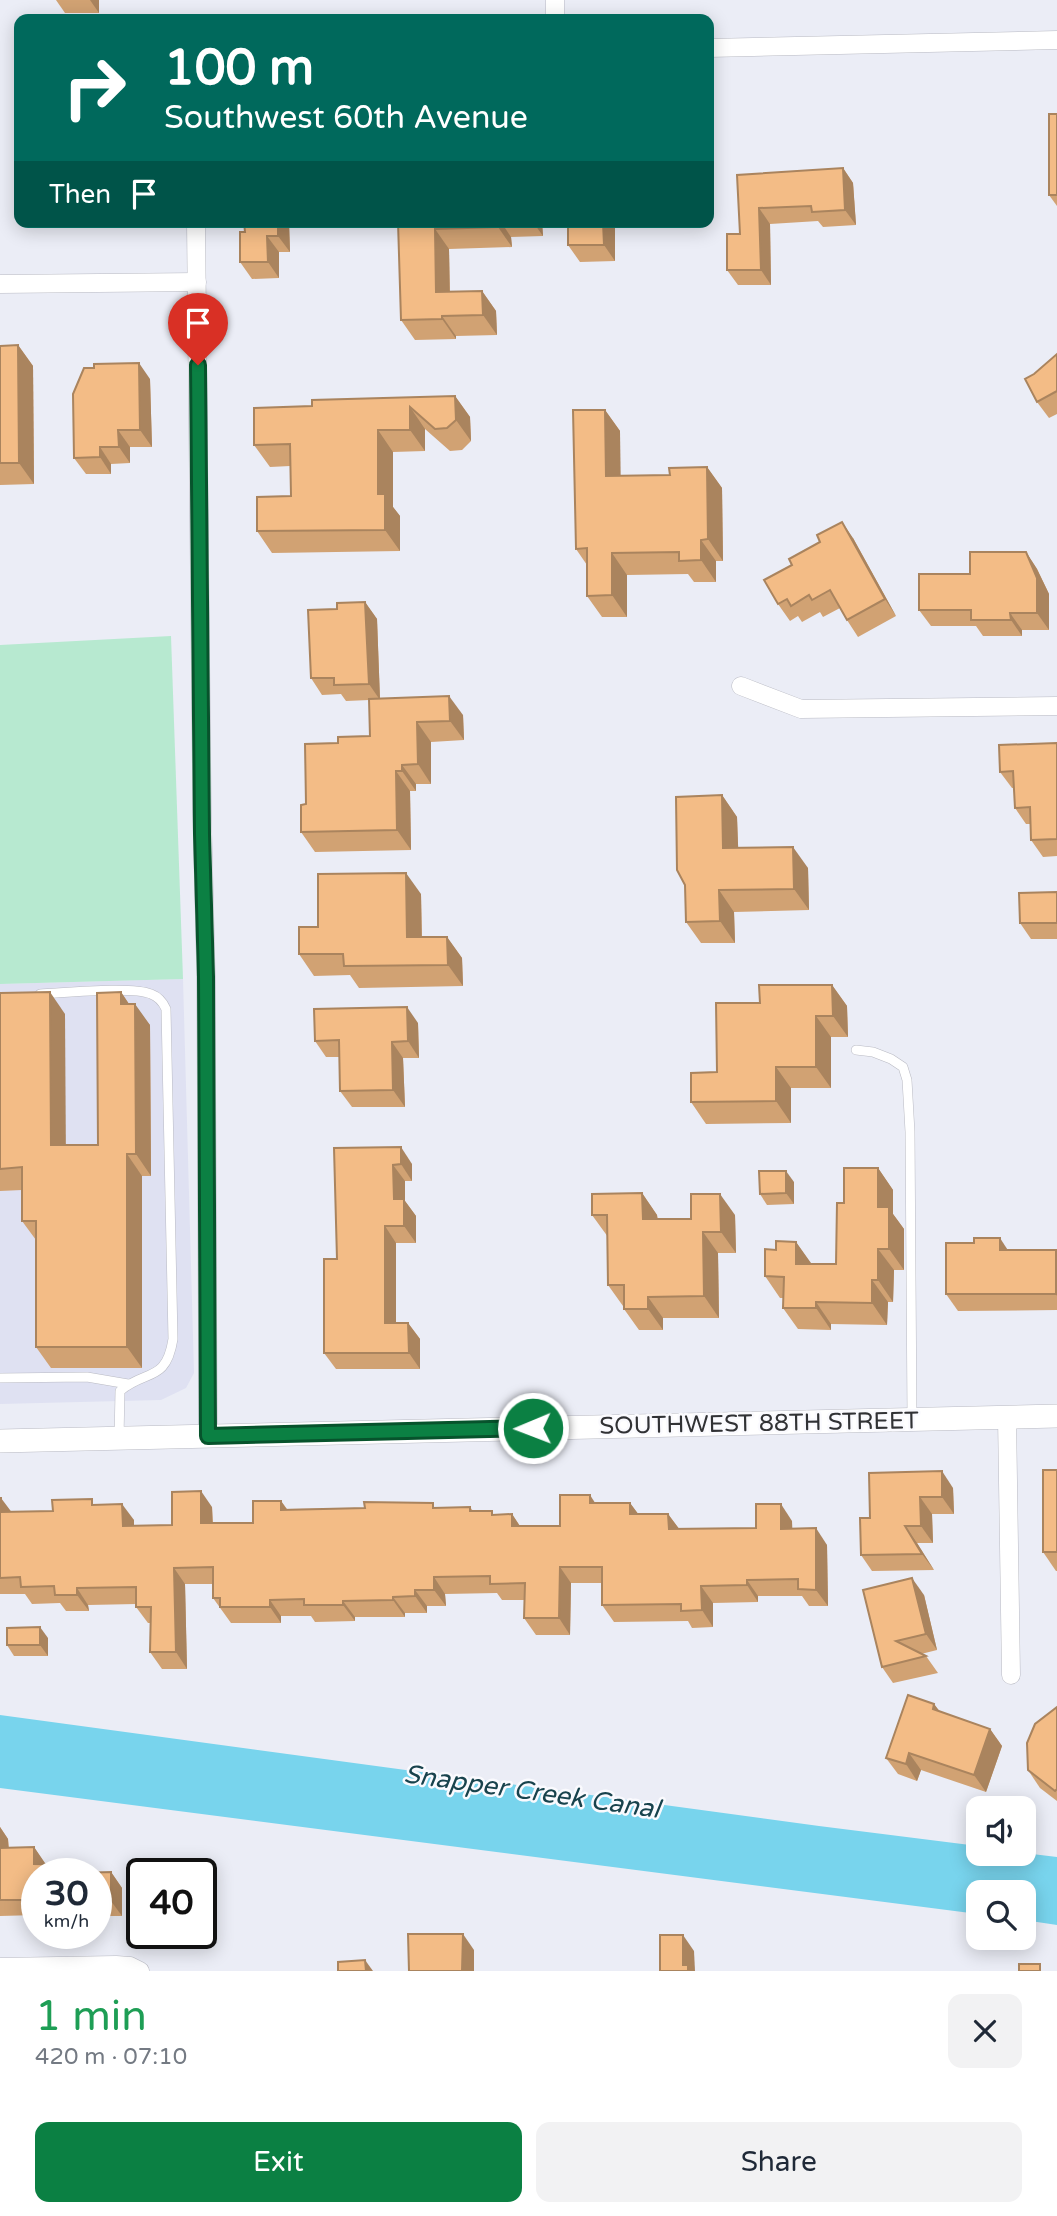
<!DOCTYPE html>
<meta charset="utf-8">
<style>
body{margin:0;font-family:"Varela Round",sans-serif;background:#f2f2f3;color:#1f2937;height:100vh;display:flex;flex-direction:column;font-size:26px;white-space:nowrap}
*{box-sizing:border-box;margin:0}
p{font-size:23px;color:#747a83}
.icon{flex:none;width:38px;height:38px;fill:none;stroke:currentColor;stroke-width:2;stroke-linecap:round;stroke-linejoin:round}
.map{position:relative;height:1971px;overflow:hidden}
.details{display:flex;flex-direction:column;background:#fff;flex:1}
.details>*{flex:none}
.hud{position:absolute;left:14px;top:14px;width:700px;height:214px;border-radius:14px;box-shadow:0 4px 18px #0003;background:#00695c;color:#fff;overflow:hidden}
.fabs{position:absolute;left:966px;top:1796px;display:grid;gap:14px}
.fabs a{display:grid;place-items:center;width:70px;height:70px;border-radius:14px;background:#fff;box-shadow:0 4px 18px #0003;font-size:35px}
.speed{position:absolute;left:21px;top:1858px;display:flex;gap:14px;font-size:35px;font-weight:700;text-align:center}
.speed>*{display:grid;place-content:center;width:91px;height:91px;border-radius:50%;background:#fff;box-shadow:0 4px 18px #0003;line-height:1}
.speed small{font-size:18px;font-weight:400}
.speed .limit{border:4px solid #111;border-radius:10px;background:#fff;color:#111}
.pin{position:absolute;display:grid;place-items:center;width:60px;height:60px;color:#fff;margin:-72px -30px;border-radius:50% 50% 50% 0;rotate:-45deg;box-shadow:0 0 7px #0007}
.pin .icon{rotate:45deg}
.me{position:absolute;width:77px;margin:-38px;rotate:269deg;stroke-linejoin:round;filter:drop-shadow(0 0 5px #0008)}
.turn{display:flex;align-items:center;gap:24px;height:147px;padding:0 35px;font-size:32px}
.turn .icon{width:91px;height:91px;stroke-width:2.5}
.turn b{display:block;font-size:49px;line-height:60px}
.then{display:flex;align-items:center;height:66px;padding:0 35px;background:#0003;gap:14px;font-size:26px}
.round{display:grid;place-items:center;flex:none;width:74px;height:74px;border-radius:14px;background:#f2f2f3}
.overview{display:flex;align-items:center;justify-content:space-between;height:119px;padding:0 35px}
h1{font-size:42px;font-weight:600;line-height:52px;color:#1e9e55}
.button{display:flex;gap:14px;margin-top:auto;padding:14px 35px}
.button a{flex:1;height:80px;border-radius:14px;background:#0b8043;color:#fff;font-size:28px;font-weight:600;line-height:80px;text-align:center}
.button a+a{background:#f2f2f3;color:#1f2937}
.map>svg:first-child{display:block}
.built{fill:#dfe1f2}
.green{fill:#b7e9d0}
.water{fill:#78d4ed}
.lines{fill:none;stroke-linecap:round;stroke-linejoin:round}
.service-casing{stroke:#b9bac3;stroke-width:10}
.minor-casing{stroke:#b9bac3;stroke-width:19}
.tertiary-casing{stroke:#b9bac3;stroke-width:24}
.service{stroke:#fff;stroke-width:9}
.minor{stroke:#fff;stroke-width:18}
.tertiary{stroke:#fff;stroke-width:23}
.wall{fill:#d1a273}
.shaded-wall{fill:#aa845e}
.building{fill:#f3bc86;stroke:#aa845e;stroke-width:2}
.route-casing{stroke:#07532c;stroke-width:18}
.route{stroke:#0b8043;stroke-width:12}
.labels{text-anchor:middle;stroke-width:5;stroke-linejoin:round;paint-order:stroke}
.street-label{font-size:24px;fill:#313235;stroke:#fafafe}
.water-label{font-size:26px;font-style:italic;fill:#18434d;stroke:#fafafe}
</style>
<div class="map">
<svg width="1057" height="1971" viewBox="0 0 1057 1971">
<rect width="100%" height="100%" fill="#ebedf6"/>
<polygon class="built" points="183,979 194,1373 186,1388 161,1400 0,1404 0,984"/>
<polygon class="green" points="171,636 183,979 0,984 0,645"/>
<polygon class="water" points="0,1715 819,1826 978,1846 978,1853 1024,1853 1057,1857 1057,1925 1024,1920 1024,1892 978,1892 978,1914 0,1788"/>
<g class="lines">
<g class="service-casing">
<g id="service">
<path d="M 40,994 C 64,993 132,986 151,994 C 159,997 163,1002 166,1009 L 173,1339 C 166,1383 146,1369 120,1391 L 119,1438"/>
<polyline points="856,1050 873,1052 891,1059 903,1067 907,1080 910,1132 912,1418"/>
<polyline points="0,1378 87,1377 128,1384"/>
</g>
</g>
<g class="minor-casing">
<g id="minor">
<polyline points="555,0 555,19"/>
<polyline points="709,48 1057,40"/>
<polyline points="196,222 202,813 206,977 208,1436"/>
<polyline points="0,284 197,282"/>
<polyline points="741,686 801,709 1057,706"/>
<polyline points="1007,1417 1011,1675"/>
<polyline points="0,1967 116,1965 130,1966 140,1971"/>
</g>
</g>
<g class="tertiary-casing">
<polyline id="tertiary" points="0,1441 1057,1416"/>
</g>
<use href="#service" class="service"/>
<use href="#minor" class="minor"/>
<use href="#tertiary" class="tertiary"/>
</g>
<g class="wall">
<polygon points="56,0 99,0 99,13 65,13"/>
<polygon points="1057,114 1057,206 1049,195"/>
<polygon points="843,168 853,183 856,225 823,227 818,221 770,224 771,285 738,285 727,270 740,234 737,175"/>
<polygon points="244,222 289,222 290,252 279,252 279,278 252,279 240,262 245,232"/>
<polygon points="398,222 542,222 543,236 511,237 512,247 449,249 450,291 482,291 496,311 497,335 456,336 456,339 415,340 401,320"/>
<polygon points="568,222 675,222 675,225 615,226 615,261 580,262 568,245"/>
<polygon points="18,345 33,366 34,484 0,485 0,346"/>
<polygon points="1057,354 1057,414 1049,418 1037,402 1034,374"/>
<polygon points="150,379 152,447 130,447 130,463 111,464 111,474 86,474 74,458"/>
<polygon points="455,396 470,417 471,441 462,450 450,451 425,429 425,451 393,452 393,507 400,516 400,551 272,553 257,531 291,496 290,466 270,467 254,445 312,406"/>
<polygon points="605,410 620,431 620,476 670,475 707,467 722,488 723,561 716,561 716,582 694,582 688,574 627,575 627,617 602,617 587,596 587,565 576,549"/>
<polygon points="853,538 896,616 858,637 847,620 840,608 823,617 820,612 802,622 798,616 790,621 778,604"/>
<polygon points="1026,552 1037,569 1049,594 1049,630 1022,630 1022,636 983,636 976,626 931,626 919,610 970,574"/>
<polygon points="365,602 377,619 380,699 463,715 464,740 431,742 431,784 416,784 416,791 410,791 411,850 315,852 301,832 306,804 338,743 370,736 369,700 346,701 341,694 322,695 311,678 337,609"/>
<polygon points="1057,743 1057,856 1043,857 1031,840 1030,824 1026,824 1015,808 1014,788 1012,788 1000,772"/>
<polygon points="722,795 737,817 738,848 808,868 809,910 734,912 735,943 701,943 686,922"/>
<polygon points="1057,892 1057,939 1031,939 1020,923"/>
<polygon points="421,894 422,937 447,937 462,958 463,986 359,988 350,975 314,976 299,954 318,927"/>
<polygon points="832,985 847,1006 848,1037 831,1037 831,1088 791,1088 791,1123 706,1124 691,1102 717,1072 760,1003"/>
<polygon points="121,992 129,1004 150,1025 151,1176 142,1176 142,1368 51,1368 36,1347 36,1240 22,1221 22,1190 0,1191 0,993 65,1014 65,1145 98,1145"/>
<polygon points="418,1023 419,1058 403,1058 405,1107 352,1107 340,1091 339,1057 326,1057 315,1041"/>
<polygon points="334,1148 412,1164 412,1181 405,1181 405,1201 416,1216 416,1243 396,1243 396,1323 408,1323 420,1339 420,1369 336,1369 324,1353 337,1259"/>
<polygon points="878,1168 893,1190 893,1214 904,1229 904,1270 894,1270 893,1302 888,1302 887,1325 831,1324 831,1330 798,1329 783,1308 784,1298 780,1298 765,1276 776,1250 796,1242 811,1264 836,1264 844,1203"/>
<polygon points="794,1182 794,1204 767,1205 760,1194"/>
<polygon points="642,1193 657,1215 658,1219 691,1219 735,1215 736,1253 718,1253 719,1318 663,1318 663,1330 639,1330 624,1309 624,1306 623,1306 608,1285 608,1237 592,1215"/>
<polygon points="1009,1250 1056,1250 1057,1252 1057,1310 958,1311 946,1294"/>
<polygon points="1057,1470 1057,1571 1056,1571 1043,1552"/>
<polygon points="869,1473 953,1488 954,1514 932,1514 933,1543 917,1543 934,1570 872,1571 861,1555 870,1518"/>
<polygon points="0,1498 11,1512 53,1511 96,1504 134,1520 134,1526 172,1525 212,1507 213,1523 253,1523 281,1501 287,1509 470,1507 473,1511 494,1515 512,1514 520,1526 560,1526 596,1503 630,1503 638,1514 668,1514 679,1529 756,1528 792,1521 792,1529 827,1545 828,1606 809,1606 802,1596 758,1596 758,1602 713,1603 713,1627 692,1628 688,1621 614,1622 602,1605 602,1583 571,1583 570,1635 536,1635 524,1618 524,1600 502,1600 497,1593 445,1594 446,1606 427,1606 427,1613 405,1613 405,1617 355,1617 355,1621 315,1622 311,1616 281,1616 281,1623 231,1623 213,1598 213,1584 185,1584 187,1669 162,1669 150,1652 151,1623 148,1623 136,1607 136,1604 88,1605 89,1611 66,1611 60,1603 32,1604 25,1594 0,1594"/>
<polygon points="924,1595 937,1650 921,1654 926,1656 938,1673 893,1683 882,1667"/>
<polygon points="48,1638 48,1656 14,1656 7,1645"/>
<polygon points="934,1704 940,1712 990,1729 1002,1746 986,1792 921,1770 917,1781 898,1774 886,1758"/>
<polygon points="1057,1707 1057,1801 1040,1788 1028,1770"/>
<polygon points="0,1827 8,1839 9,1848 34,1847 45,1864 75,1865 81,1873 111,1872 122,1888 122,1916 96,1916 96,1874 37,1874 37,1915 0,1916"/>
</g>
<g class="shaded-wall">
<polygon points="90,0 99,0 99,13"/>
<polygon points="843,168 853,183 856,225 845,210"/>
<polygon points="759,208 770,224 771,285 761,270"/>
<polygon points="278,222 289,222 290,252 278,236"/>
<polygon points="498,222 501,222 511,237 512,247 498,227"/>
<polygon points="533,222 542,222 543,236"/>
<polygon points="603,222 612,222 615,226 615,261 604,245"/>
<polygon points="435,229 449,249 450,312 436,292"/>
<polygon points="267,236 279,252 279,278 268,262"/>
<polygon points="482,291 496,311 497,335 483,315"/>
<polygon points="442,316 456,336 456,339 442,319"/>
<polygon points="18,345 33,366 34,484 19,463"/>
<polygon points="139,363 150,379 152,447 140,430"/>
<polygon points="455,396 470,417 471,441 456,420"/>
<polygon points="410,407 425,429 425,451 410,430"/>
<polygon points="605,410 620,431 621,497 606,476"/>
<polygon points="118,430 130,447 130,463 119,447"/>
<polygon points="378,430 393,452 393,507 400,516 400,551 385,530 378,494"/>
<polygon points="100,447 111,464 111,474 100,457"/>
<polygon points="707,467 722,488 723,561 708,539"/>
<polygon points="842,522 853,538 896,616 885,599"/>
<polygon points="701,540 716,561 716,582 701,560"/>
<polygon points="1026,552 1037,569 1049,594 1049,630 1037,613"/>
<polygon points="612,553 627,575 627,617 612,595"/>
<polygon points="365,602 377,619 380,700 369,684"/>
<polygon points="1010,613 1022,630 1022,636 1011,620"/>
<polygon points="449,696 463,715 464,740 450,721"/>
<polygon points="417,722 431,742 431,784 418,764"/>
<polygon points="402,765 416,784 416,791 402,771"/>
<polygon points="396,771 410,791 411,850 397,830"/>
<polygon points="722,795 737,817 739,870 723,848"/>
<polygon points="793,847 808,868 809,910 794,889"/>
<polygon points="406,873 421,894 422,959 407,937"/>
<polygon points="719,890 734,912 735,943 720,921"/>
<polygon points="447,937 462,958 463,986 448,965"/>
<polygon points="832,985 847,1006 848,1037 833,1016"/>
<polygon points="50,992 65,1014 66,1167 51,1145"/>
<polygon points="121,992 135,1013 135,1004 150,1025 151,1176 136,1154 121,1004"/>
<polygon points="407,1007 418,1023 419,1058 408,1041"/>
<polygon points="816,1016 831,1037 831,1088 816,1067"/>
<polygon points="392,1042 403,1058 405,1107 393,1090"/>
<polygon points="776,1067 791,1088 791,1123 776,1101"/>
<polygon points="401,1147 412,1164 412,1181 401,1164"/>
<polygon points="127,1154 142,1176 142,1368 127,1347"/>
<polygon points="393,1165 405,1181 405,1201 416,1216 416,1243 404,1226 394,1199"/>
<polygon points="878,1168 893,1190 893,1214 904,1229 904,1270 889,1249 878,1207"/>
<polygon points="786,1171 794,1182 794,1204 786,1193"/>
<polygon points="642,1193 657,1215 658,1241 643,1219"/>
<polygon points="720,1194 735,1215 736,1253 721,1232"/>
<polygon points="385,1226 396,1243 396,1339 385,1323"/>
<polygon points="703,1232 718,1253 719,1318 704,1296"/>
<polygon points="1000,1238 1011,1255 1000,1250"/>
<polygon points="796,1242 811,1263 811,1285 796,1264"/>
<polygon points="878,1249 894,1270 893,1302 878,1280"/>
<polygon points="1056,1250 1057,1252 1057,1296 1056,1294"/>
<polygon points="872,1280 888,1302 887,1325 872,1303"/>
<polygon points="648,1297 663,1318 663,1330 648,1309"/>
<polygon points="816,1302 831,1324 831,1330 816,1308"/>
<polygon points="408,1323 420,1339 420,1369 409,1353"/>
<polygon points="942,1471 953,1488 954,1514 942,1497"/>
<polygon points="201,1491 212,1507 213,1539 201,1523"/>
<polygon points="590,1495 601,1512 590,1503"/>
<polygon points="920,1497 932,1514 933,1543 921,1526"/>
<polygon points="1,1498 13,1514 1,1512"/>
<polygon points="281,1501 292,1517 281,1510"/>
<polygon points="630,1503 642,1519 630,1514"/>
<polygon points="122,1504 134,1520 134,1542 123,1526"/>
<polygon points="781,1504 792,1521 793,1545 781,1529"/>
<polygon points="512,1514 523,1531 512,1526"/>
<polygon points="668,1514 680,1530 669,1529"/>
<polygon points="905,1526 917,1543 934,1570 922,1554"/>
<polygon points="816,1528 827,1545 828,1606 816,1590"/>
<polygon points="560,1567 571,1583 570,1635 559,1618"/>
<polygon points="174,1568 185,1584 187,1669 176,1652"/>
<polygon points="434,1577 445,1594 446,1606 434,1590"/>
<polygon points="912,1578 924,1595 937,1650 926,1634"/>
<polygon points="747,1580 758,1596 758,1602 747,1585"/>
<polygon points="701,1586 713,1603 713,1627 702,1610"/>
<polygon points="77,1588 88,1605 89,1611 77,1595"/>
<polygon points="415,1590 427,1606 427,1613 415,1596"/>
<polygon points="393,1597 405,1613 405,1617 393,1600"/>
<polygon points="270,1600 281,1616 281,1623 270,1607"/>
<polygon points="343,1601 355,1617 355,1621 343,1605"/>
<polygon points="40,1627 48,1638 48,1656 40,1645"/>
<polygon points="934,1704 946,1720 933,1709"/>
<polygon points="990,1729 1002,1746 986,1792 974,1775"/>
<polygon points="909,1753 921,1770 917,1781 906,1764"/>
<polygon points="0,1827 8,1839 9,1863 0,1850"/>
<polygon points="34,1847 45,1863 45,1874 34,1864"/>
<polygon points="75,1865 82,1874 76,1873"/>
<polygon points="111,1872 122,1888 122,1916 111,1901"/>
<polygon points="463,1934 474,1950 474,1971 462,1971"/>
<polygon points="683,1935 694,1951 695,1971 688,1971 683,1965"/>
<polygon points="365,1960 373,1971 366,1971"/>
</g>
<g class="building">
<rect x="17" y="96" width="2" height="85"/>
<rect x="1049" y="114" width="8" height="81"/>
<polygon points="843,168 845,210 812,212 811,206 759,208 761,270 727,270 727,234 740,234 737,175"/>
<polygon points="244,222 278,222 278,236 267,236 268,262 240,262 240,232 245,232"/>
<polygon points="398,222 498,222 498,227 435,229 436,292 482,291 483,315 442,316 442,319 401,320"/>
<polygon points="568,222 603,222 604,245 568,245"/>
<polygon points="18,345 19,463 0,463 0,346"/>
<polygon points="1057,354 1057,391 1037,402 1025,379 1034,374"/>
<polygon points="139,363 140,430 118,430 119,447 100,447 100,457 74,458 73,394 84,368 94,368 94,364"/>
<polygon points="455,396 456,420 447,428 435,429 410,407 410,430 378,430 378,494 385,494 385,530 257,531 257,497 291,496 290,444 254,445 254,408 312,406 312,400"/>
<polygon points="573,410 605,410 606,476 670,475 669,468 707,467 708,539 701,540 701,560 679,561 679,552 612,553 612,595 587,596 587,548 576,549"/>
<polygon points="842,522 885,599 847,620 830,590 812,600 809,595 791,606 787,599 778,604 764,580 792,565 789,559 820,542 817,535"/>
<polygon points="970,552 1026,552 1037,578 1037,613 1010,613 1011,620 971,620 971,610 919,610 919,574 970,574"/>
<polygon points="365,602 369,684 334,685 334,678 311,678 308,610 337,609 337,603"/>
<polygon points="449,696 450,721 417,722 418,764 402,765 402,771 396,771 397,830 301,832 301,805 306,804 305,744 338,743 338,737 370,736 369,699"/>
<polygon points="1057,743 1057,839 1031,840 1030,807 1015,808 1013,771 1000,772 999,745"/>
<polygon points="722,795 723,848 793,847 794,889 719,890 720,921 686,922 685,885 677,870 676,797"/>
<polygon points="406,873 407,937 447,937 448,965 344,966 343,954 299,954 299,927 318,927 318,874"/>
<polygon points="1057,892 1057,923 1020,923 1019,893"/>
<polygon points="759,985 832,985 833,1016 816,1016 816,1067 776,1067 776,1101 691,1102 691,1073 717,1072 716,1003 760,1003"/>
<polygon points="50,992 51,1145 98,1145 97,993 121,992 121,1004 135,1004 136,1154 127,1154 127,1347 36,1347 36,1221 22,1221 22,1167 0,1169 0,993"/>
<polygon points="407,1007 408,1041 392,1042 393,1090 340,1091 339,1040 315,1041 314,1009"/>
<polygon points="401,1147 401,1164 393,1165 394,1199 404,1199 404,1226 385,1226 385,1323 408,1323 409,1353 324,1353 324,1259 337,1259 334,1148"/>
<polygon points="844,1168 878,1168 878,1207 889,1207 889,1249 878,1249 878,1280 872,1280 872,1303 816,1302 816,1308 783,1308 784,1277 765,1276 765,1249 776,1250 776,1241 796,1242 796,1264 836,1264 837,1203 844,1203"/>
<polygon points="759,1171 786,1171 786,1193 760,1194"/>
<polygon points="642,1193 643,1219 691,1219 691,1194 720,1194 721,1232 703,1232 704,1296 648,1297 648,1309 624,1309 624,1285 608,1285 607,1215 592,1215 592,1194"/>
<polygon points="974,1238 1000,1238 1000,1250 1056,1250 1056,1294 946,1294 946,1243 974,1243"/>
<rect x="1043" y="1470" width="14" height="82"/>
<polygon points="942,1471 942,1497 920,1497 921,1526 905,1526 922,1554 861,1555 860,1518 870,1518 869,1473"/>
<polygon points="201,1491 201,1523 253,1523 253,1501 281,1501 281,1510 365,1508 364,1502 433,1503 433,1508 470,1507 470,1511 492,1511 492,1515 512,1514 512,1526 560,1526 560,1495 590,1495 590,1503 630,1503 630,1514 668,1514 669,1529 756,1528 756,1504 781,1504 781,1529 816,1528 816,1590 798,1589 798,1579 747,1580 747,1585 701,1586 702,1610 681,1611 681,1604 602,1605 602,1567 560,1567 559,1618 524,1618 525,1583 490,1584 490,1576 434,1577 434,1590 415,1590 415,1596 393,1597 393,1600 343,1601 343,1605 304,1605 304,1599 270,1600 270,1607 220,1607 220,1598 213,1598 213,1567 174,1568 176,1652 150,1652 151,1607 136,1607 136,1587 77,1588 77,1595 55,1595 54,1586 21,1587 20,1577 0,1578 0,1498 1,1498 1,1512 53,1511 52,1500 92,1499 92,1505 122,1504 123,1526 172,1525 172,1492"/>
<polygon points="912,1578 926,1634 896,1641 926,1656 882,1667 863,1590"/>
<polygon points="40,1627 40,1645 7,1645 7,1628"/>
<polygon points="908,1695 934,1704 933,1709 990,1729 974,1775 909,1753 906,1764 886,1758"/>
<polygon points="1057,1707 1057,1789 1055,1791 1028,1770 1027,1743 1035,1724"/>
<polygon points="34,1847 34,1864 75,1865 76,1873 111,1872 111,1901 96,1901 96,1874 37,1874 37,1900 0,1900 0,1848"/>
<polygon points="408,1934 463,1934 462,1971 409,1971"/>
<polygon points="660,1935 683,1935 683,1965 688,1965 688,1971 660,1971"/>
<polygon points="365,1960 366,1971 338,1971 338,1962"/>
<rect x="1019" y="1964" width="21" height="7"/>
</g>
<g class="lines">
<g class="route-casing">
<polyline id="route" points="198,365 202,834 206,977 208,1436 533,1428"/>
</g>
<use href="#route" class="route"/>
</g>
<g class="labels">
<g class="street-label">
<text transform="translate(759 1423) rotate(-1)" y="8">SOUTHWEST 88TH STREET</text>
</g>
<g class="water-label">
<text transform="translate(532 1791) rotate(8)" y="9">Snapper Creek Canal</text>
</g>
</g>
</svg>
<div class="fabs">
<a><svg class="icon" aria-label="sound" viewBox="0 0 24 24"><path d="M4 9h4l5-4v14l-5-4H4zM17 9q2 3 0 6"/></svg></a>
<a><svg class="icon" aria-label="search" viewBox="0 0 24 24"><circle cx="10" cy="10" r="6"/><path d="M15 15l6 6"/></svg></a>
</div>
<div class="speed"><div>30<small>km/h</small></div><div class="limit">40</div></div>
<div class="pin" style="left:198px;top:365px;background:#d93025"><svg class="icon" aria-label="arrive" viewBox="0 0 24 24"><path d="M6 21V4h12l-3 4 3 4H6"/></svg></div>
<svg class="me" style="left:533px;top:1428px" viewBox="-20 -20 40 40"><circle r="17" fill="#0b8043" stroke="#fff" stroke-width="3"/><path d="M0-11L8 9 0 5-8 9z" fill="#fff"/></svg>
<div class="hud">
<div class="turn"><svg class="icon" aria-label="right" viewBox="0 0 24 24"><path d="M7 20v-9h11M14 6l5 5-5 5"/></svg><div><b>100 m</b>Southwest 60th Avenue</div></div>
<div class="then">Then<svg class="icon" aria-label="arrive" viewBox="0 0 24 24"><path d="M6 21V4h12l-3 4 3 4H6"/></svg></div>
</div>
</div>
<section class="details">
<div class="overview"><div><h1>1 min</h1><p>420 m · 07:10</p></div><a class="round"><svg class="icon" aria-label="close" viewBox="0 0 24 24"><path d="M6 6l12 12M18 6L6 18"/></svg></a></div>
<div class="button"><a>Exit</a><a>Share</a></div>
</section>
